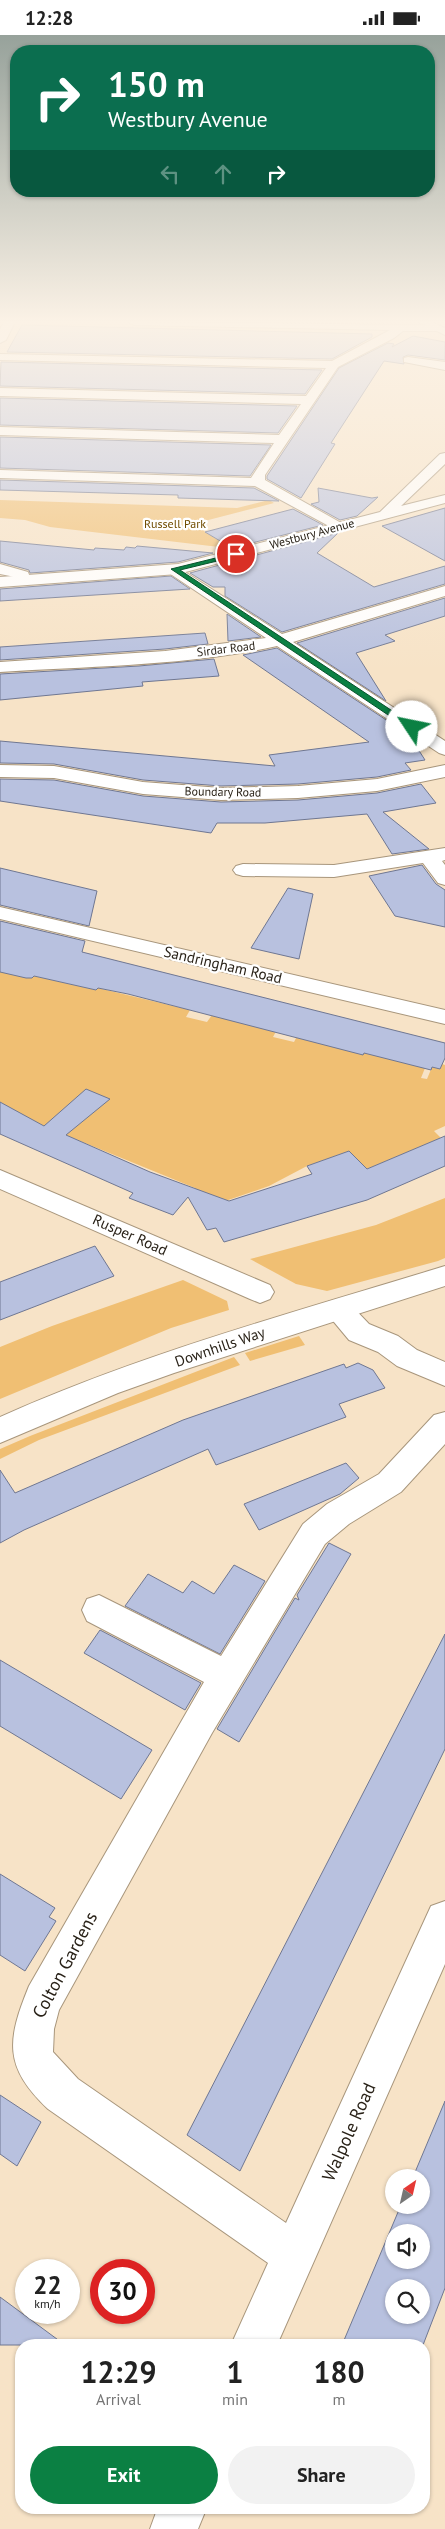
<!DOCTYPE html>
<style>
body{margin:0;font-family:"PT Sans",sans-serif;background:#f2f2f2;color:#222;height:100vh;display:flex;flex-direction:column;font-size:19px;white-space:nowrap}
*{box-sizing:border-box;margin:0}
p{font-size:16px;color:#767676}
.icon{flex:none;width:28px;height:28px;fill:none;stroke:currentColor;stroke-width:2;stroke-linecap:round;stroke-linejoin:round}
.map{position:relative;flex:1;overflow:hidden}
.details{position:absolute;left:15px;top:2304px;width:415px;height:175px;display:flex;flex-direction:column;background:#fff;border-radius:20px;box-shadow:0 1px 4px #0004}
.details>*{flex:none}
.guide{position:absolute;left:10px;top:10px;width:425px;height:152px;border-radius:20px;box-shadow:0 1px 4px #0004;background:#0b6e4f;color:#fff;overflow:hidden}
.needle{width:32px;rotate:34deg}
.buttons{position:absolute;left:385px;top:2134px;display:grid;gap:10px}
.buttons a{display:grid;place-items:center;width:45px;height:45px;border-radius:50%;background:#fff;box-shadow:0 1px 4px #0004;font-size:25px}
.speed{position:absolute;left:15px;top:2224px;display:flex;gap:10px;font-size:25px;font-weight:700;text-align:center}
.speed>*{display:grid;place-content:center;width:65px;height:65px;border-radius:50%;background:#fff;box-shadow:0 1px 4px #0004;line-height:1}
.speed small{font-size:12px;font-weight:400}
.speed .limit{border:8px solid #d22;background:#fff;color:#111}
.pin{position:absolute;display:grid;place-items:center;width:42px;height:42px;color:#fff;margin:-21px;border:2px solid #fff;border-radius:50%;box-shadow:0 1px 5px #0007}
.me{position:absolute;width:55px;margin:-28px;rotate:304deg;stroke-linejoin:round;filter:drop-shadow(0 0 4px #0008)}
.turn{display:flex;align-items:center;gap:18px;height:105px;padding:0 15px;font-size:22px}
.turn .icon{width:65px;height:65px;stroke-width:2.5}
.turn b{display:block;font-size:35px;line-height:42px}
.lanes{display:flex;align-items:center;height:48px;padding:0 15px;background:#0003;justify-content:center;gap:25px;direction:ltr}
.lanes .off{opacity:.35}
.eta{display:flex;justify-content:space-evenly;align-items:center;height:85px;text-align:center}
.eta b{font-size:30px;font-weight:700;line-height:35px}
.primary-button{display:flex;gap:10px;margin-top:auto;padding:10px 15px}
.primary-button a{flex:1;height:58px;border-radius:30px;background:#0b8043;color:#fff;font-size:20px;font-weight:700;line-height:58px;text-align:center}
.primary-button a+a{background:#f2f2f2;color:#222}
.status{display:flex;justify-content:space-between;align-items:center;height:35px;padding:0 25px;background:#fff;direction:ltr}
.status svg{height:14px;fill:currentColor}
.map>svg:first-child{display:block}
.green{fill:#f0bf73}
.building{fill:#b8c1df;stroke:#6f7792;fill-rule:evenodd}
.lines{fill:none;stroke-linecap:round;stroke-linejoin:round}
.minor-casing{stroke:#a8967c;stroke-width:2}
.major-casing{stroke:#a8967c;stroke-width:2}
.minor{fill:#fff;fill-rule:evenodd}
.major{fill:#fff;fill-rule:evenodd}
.route{fill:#0b8043;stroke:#07532c}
.labels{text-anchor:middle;stroke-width:4.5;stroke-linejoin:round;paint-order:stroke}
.far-park-label{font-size:12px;fill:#704c00;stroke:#fff}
.far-street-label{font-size:12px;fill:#292218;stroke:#fff}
.street-label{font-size:15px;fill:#292218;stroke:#fff}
.near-street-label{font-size:18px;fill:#292218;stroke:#fff}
</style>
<div class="status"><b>12:28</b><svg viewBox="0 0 49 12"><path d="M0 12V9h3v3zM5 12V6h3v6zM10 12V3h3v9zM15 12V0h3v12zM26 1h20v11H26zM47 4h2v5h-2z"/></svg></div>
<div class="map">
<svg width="445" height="2494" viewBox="0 0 445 2494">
<rect width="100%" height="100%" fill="#f7e3c7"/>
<g class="green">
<polygon points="0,465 237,473 269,465 274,468 193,489 232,514 224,515 219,512 50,492 25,485 0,483"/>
<polygon points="0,928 32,943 34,941 96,955 98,953 190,975 186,982 207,987 212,980 280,989 273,1002 294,1007 297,1001 425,1033 421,1043 427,1044 432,1032 440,1034 442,1029 445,1030 445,1091 434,1096 441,1103 367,1134 349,1116 307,1131 269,1151 196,1176 195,1153 31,1086 0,1067"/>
<polygon points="445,1163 445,1223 438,1226 327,1256 296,1249 250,1224 376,1190"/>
<polygon points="183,1245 227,1266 229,1275 171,1293 0,1364 0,1312 52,1291"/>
<polygon points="299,1301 305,1310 250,1326 245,1318"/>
<polygon points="234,1322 240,1330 39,1405 0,1424 0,1414 30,1401"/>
</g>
<g class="building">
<polygon points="22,290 372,299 372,302 332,324 7,317"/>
<polygon points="413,301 445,307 445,325 408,320 403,322 404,329 384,326 331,408 335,409 301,463 267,444 267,441 339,333 388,308 394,309 392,312"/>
<polygon points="1,327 322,335 305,359 0,351"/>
<polygon points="0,363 297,371 278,398 0,390"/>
<polygon points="0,402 271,410 250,441 0,433"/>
<polygon points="0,445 254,453 279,466 178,463 178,460 0,455"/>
<polygon points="318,453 372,463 378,462 357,481 340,485 311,469 319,467"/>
<polygon points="445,473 445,526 382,491"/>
<polygon points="293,474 323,490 232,513 205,497"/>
<polygon points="338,498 317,518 374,552 445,531 445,549 282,597 225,561 225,552 213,552 190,538"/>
<polygon points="0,506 94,515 95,513 124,515 126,512 135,513 137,511 213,518 178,527 30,538 29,535 0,527"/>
<polygon points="171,541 190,554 0,566 0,554"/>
<polygon points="445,563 445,581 385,600 395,606 356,618 386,666 297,608"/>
<polygon points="227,579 261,602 228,606"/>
<polygon points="205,598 208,609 165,614 0,625 0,612"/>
<polygon points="277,613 409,700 425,725 405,728 411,735 377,742 298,749 221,751 143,745 54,729 0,728 0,706 275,731 269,720 369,707 243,620"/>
<polygon points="214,624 219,641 142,647 143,651 0,665 0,639 139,631"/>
<polygon points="0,744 54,745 143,761 221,767 298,765 377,758 421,749 436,768 383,777 429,814 392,819 367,779 265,788 217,788 211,798 0,766"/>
<polygon points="422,830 436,849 445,855 445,892 395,881 369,841"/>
<polygon points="0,833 97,856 89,891 0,870"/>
<polygon points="288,853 313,859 299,924 251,913"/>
<polygon points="0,886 85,906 82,917 445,1008 445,1023 440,1034 432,1032 431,1035 364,1018 363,1020 128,959 98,953 96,955 34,941 32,943 26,943 0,937"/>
<polygon points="86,1054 110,1064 66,1100 150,1137 229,1166 312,1139 307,1131 349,1116 367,1134 445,1101 445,1131 367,1165 224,1207 216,1193 207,1195 188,1162 173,1180 129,1163 133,1158 0,1099 0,1067 44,1091"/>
<polygon points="95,1211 114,1241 0,1285 0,1247"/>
<polygon points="358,1328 373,1335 385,1353 339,1369 346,1382 216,1430 208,1414 24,1495 0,1508 0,1435 15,1458 183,1385 344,1329 346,1333"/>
<polygon points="346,1428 359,1443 340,1459 259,1495 244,1469"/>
<polygon points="329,1508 351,1519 239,1707 217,1694 295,1563 299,1565 297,1560"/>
<polygon points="234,1530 265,1546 220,1619 125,1571 148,1539 183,1558 192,1546 214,1559"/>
<polygon points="100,1595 201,1648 185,1675 84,1618"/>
<polygon points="445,1599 445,1714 240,2136 187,2100"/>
<polygon points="0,1625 152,1715 121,1764 0,1691"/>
<polygon points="0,1839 55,1873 49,1882 56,1886 25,1936 0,1920"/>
<polygon points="0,2060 41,2087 17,2131 0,2119"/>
<path d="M 445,2066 L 445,2253 L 423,2310 L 342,2310 L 401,2170 L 421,2170 L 421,2142 L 413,2142 ZM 394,2198 L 421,2198 L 421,2225 L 394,2225 ZM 394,2252 L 421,2252 L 421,2280 L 394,2280 Z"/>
<polygon points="0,2262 65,2310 0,2310"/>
</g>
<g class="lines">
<g class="minor-casing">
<g id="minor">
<polygon points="4,287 15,287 6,305 0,308 0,294"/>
<polygon points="128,287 436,290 442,293 436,296 403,296 394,303 338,332 265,440 265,445 343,489 345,492 338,496 255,451 0,443 0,435 251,443 274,408 0,400 0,392 279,400 301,369 0,361 0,353 306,361 326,333 0,325 0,319 332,326 390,295 134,290"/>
<polygon points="408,322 445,327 445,335 404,327 404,323"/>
<polygon points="0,529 28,537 31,545 28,548 18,548 15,542 0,539"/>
<path d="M 174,530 L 282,599 L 445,551 L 445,561 L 293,607 L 445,706 L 445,720 L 439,718 L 277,611 C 187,631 92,631 0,637 L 0,627 L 165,616 L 266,603 L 169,538 L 166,535 L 169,532 Z"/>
<polygon points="0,730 54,731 143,747 221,753 298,751 377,744 445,730 445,742 377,756 298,763 221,765 143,759 54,743 0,742"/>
<polygon points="445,813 445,825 442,826 445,830 445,850 438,848 423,828 334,842 243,841 236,839 233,835 236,831 243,829 334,830"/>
<polygon points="0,872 445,975 445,989 0,884"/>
<polygon points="0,1135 270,1250 274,1257 270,1264 260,1268 250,1264 0,1154"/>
<polygon points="338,1264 348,1267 369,1289 398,1301 417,1315 445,1327 445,1351 397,1331 378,1317 349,1305 324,1275 328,1267"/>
<path d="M 445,1377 L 445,1409 L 401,1457 L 349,1489 L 325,1509 L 212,1698 L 59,1975 L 54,1994 L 53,2017 L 78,2044 L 286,2188 L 431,1871 L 445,1866 L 445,1929 L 277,2310 L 231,2310 L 268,2228 L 48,2074 C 3,2031 7,2005 29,1951 L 204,1647 L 87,1586 L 82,1575 L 87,1564 L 99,1560 L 221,1621 L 303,1489 L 327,1469 L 379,1439 L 434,1380 Z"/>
<polygon points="158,2472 207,2472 198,2494 150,2494"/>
</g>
</g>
<g class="major-casing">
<g id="major">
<polygon points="419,287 432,287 445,293 445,300"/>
<polygon points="445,418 445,429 401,471 445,460 445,468 178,539 0,552 0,542 178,529 380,477 440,419"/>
<path d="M 445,1231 L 445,1251 L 174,1338 L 118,1358 L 0,1408 L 0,1382 C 143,1318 295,1277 445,1231 Z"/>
</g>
</g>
<use href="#minor" class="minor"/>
<use href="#major" class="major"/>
</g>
<linearGradient id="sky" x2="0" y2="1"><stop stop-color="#97a29b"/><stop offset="0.45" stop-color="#fbf2e6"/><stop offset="1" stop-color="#fbf2e6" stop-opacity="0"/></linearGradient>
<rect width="445" height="636" fill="url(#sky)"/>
<polygon class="route" points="236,518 238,521 180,535 415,691 415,694 409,694 171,534"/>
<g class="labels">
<g class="far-park-label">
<text x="175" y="493">Russell Park</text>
</g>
<g class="far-street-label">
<text transform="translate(312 499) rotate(-15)" y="4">Westbury Avenue</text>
<text transform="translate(226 614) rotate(-7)" y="4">Sirdar Road</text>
<text transform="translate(223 757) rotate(1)" y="4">Boundary Road</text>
</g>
<g class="street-label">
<text transform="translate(223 930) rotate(13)" y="5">Sandringham Road</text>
<text transform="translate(130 1200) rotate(24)" y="5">Rusper Road</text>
<text transform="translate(220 1312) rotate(-19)" y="5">Downhills Way</text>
</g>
<g class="near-street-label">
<text transform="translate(65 1930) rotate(-62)" y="6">Colton Gardens</text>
<text transform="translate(349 2097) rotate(-66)" y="6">Walpole Road</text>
</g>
</g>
</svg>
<div class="buttons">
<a><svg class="needle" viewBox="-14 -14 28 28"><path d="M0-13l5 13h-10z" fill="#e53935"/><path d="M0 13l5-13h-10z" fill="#767676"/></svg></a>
<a><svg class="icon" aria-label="sound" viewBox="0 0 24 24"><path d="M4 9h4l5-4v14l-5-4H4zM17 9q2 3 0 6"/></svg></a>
<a><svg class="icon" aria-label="search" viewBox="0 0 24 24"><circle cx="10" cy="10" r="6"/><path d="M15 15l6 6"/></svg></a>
</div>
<div class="speed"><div>22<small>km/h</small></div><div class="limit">30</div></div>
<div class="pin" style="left:236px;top:519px;background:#d93025"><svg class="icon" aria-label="arrive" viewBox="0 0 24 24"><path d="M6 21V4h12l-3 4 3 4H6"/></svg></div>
<svg class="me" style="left:412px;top:692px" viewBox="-20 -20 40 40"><circle r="19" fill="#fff"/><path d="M0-13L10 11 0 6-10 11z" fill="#0b8043"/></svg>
<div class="guide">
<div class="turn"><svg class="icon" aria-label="right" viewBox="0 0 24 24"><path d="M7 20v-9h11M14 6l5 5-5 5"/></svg><div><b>150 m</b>Westbury Avenue</div></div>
<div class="lanes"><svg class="icon off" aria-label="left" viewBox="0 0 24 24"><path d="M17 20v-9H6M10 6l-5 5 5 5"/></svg><svg class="icon off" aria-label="ahead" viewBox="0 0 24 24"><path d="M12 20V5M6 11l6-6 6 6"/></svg><svg class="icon" aria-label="right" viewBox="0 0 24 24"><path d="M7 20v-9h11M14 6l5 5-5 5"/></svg></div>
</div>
<section class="details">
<div class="eta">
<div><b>12:29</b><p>Arrival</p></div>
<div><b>1</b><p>min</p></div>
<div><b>180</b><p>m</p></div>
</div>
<div class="primary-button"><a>Exit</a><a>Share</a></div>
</section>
</div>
